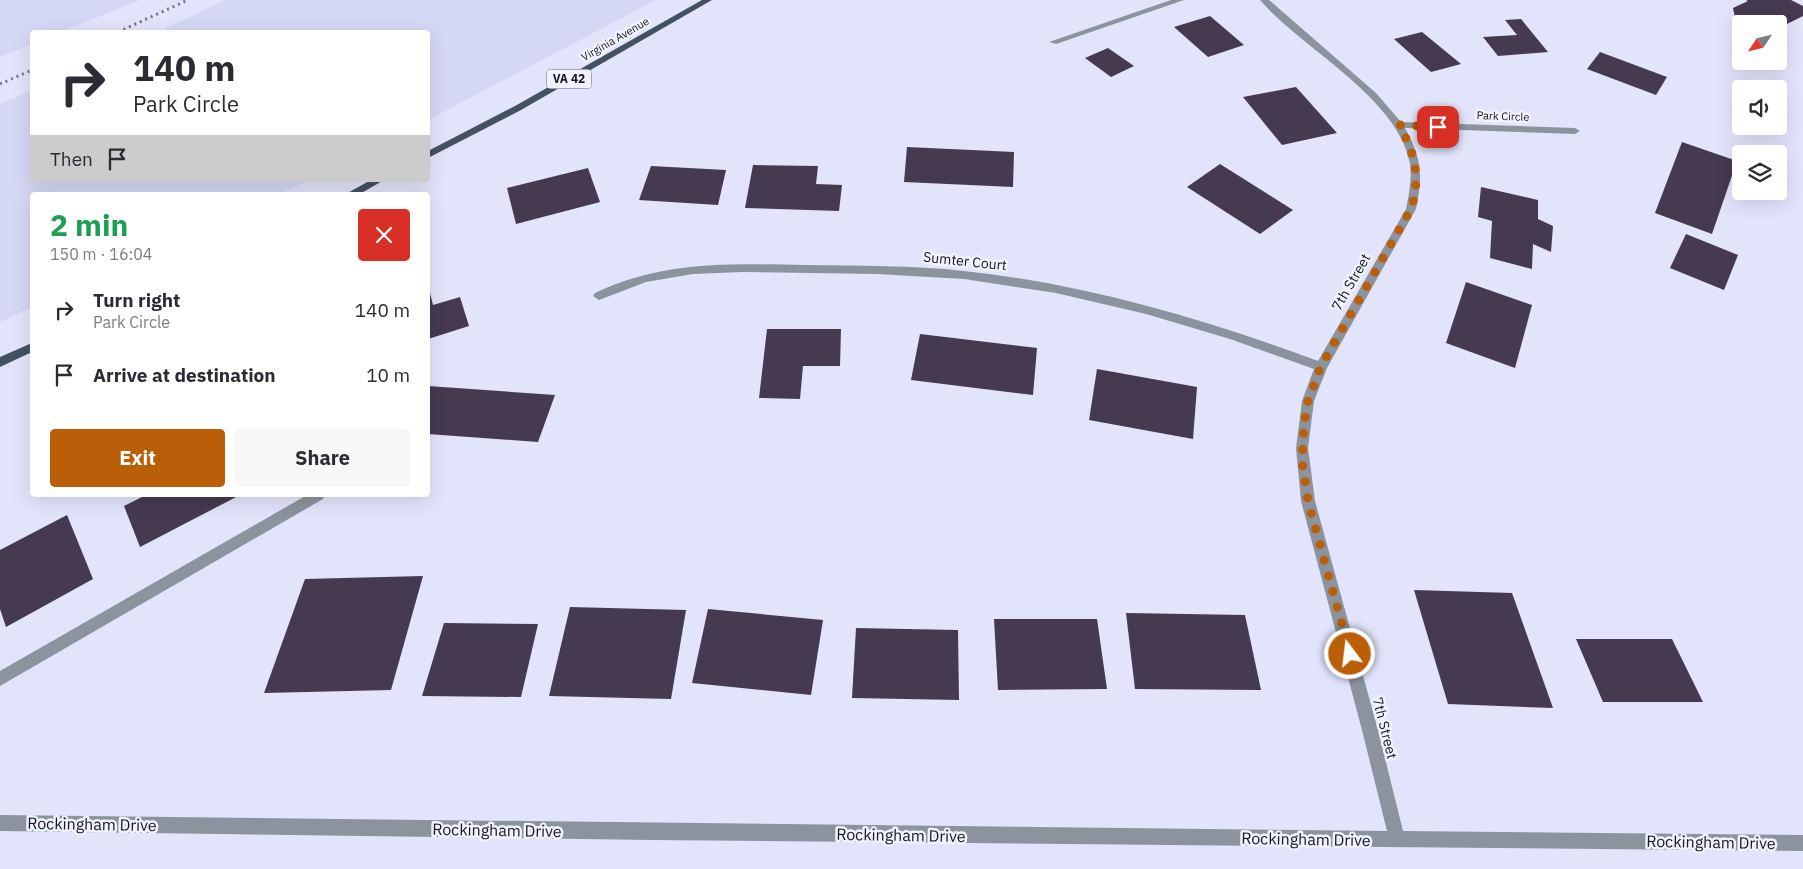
<!DOCTYPE html>
<meta charset="utf-8">
<style>
body{margin:0;font-family:"IBM Plex Sans",sans-serif;background:#f7f7f7;color:#2b2b33;height:100vh;display:flex;flex-direction:column;font-size:19px;white-space:nowrap}
*{box-sizing:border-box;margin:0}
p{font-size:16px;color:#7c7c81}
.icon{flex:none;width:28px;height:28px;fill:none;stroke:currentColor;stroke-width:2;stroke-linecap:round;stroke-linejoin:round}
.map{position:relative;flex:1;overflow:hidden}
.sheet{position:absolute;left:30px;top:192px;width:400px;height:305px;display:flex;flex-direction:column;background:#fff;border-radius:5px;box-shadow:0 5px 20px #0002}
.sheet>*{flex:none}
.guide{position:absolute;left:30px;top:30px;width:400px;height:152px;border-radius:5px;box-shadow:0 5px 20px #0002;background:#fff;color:#2b2b33;overflow:hidden}
.needle{width:32px;rotate:235deg}
.tools{position:absolute;left:1732px;top:15px;display:grid;gap:10px}
.tools a{display:grid;place-items:center;width:55px;height:55px;border-radius:5px;background:#fff;box-shadow:0 5px 20px #0002;font-size:25px}
.pin{position:absolute;display:grid;place-items:center;width:42px;height:42px;color:#fff;margin:-21px;border-radius:10px;box-shadow:0 2px 8px #0006}
.me{position:absolute;width:55px;margin:-28px;rotate:345deg;stroke-linejoin:round;filter:drop-shadow(0 0 4px #0008)}
.turn{display:flex;align-items:center;gap:18px;height:105px;padding:0 20px;font-size:22px}
.turn .icon{width:65px;height:65px;stroke-width:2.5}
.turn b{display:block;font-size:35px;line-height:42px}
.then{display:flex;align-items:center;height:48px;padding:0 20px;background:#0003;gap:10px;font-size:19px}
.round{display:grid;place-items:center;flex:none;width:52px;height:52px;border-radius:5px;background:#f7f7f7}
.summary{display:flex;align-items:center;justify-content:space-between;height:85px;padding:0 20px}
h1{font-size:30px;font-weight:700;line-height:38px;color:#1e9e55}
.primary-button{display:flex;gap:10px;margin-top:auto;padding:10px 20px}
.primary-button a{flex:1;height:58px;border-radius:5px;background:#ba5e08;color:#fff;font-size:20px;font-weight:700;line-height:58px;text-align:center}
.primary-button a+a{background:#f7f7f7;color:#2b2b33}
ul{padding:0;list-style:none}
li{display:flex;align-items:center;gap:15px;height:65px;padding:0 20px}
li div{flex:1}
li b{display:block;font-size:19px}
li em{font-style:normal}
.map>svg:first-child{display:block}
.built{fill:#d5d8f5}
.building{fill:#453a50}
.lines{fill:none;stroke-linecap:round;stroke-linejoin:round}
.minor{fill:#8b949e;fill-rule:evenodd}
.major{fill:#435162;fill-rule:evenodd}
.rail{stroke:#757787;stroke-width:3;stroke-dasharray:2 4;stroke-linecap:butt}
.route{stroke:#ba5e08;stroke-width:9;stroke-dasharray:0 16.2}
.labels{text-anchor:middle;stroke-width:5;stroke-linejoin:round;paint-order:stroke}
.far-street-label{font-size:11px;fill:#161721;stroke:#f0f2fe}
.shield{fill:#f0f2fe;stroke:#575963;stroke-width:1}
.shield-label{font-size:12px;font-weight:bold;fill:#161721}
.street-label{font-size:14px;fill:#161721;stroke:#f0f2fe}
.near-street-label{font-size:16px;fill:#161721;stroke:#f0f2fe}
</style>
<div class="map">
<svg width="1803" height="869" viewBox="0 0 1803 869">
<rect width="100%" height="100%" fill="#e1e4fb"/>
<g class="built">
<polygon points="0,0 140,0 60,32 32,32 32,44 0,57"/>
<polygon points="225,0 656,0 428,120 428,32 158,32"/>
<polygon points="32,90 32,180 309,180 276,195 32,195 32,307 0,322 0,104"/>
</g>
<g class="building">
<polygon points="1746,0 1791,0 1803,6 1803,16 1779,28 1779,24 1741,25 1736,22 1733,8 1748,1"/>
<polygon points="1210,16 1244,45 1208,57 1174,27"/>
<polygon points="1521,19 1548,52 1498,56 1483,37 1517,35 1505,20"/>
<polygon points="1422,32 1461,64 1431,72 1394,39"/>
<polygon points="1108,48 1134,66 1111,77 1085,58"/>
<polygon points="1600,52 1667,77 1656,95 1587,69"/>
<polygon points="1296,87 1337,133 1282,145 1243,97"/>
<polygon points="1682,142 1737,161 1712,234 1655,213"/>
<polygon points="907,147 1014,152 1013,187 904,182"/>
<polygon points="1220,164 1293,210 1260,234 1187,187"/>
<polygon points="753,165 818,166 816,184 842,185 839,211 745,208"/>
<polygon points="651,166 726,170 718,205 639,200"/>
<polygon points="588,168 600,202 516,224 507,188"/>
<polygon points="1481,187 1538,200 1538,219 1553,226 1551,252 1533,244 1532,269 1490,258 1492,221 1478,217"/>
<polygon points="1686,234 1738,255 1724,290 1670,268"/>
<polygon points="1466,282 1532,305 1515,368 1446,343"/>
<polygon points="428,285 433,305 460,297 469,326 428,339"/>
<polygon points="767,329 841,329 840,366 803,366 800,399 759,398"/>
<polygon points="920,334 1037,348 1033,395 911,380"/>
<polygon points="1097,369 1197,387 1193,439 1089,420"/>
<polygon points="428,386 555,395 538,442 428,434"/>
<polygon points="146,495 240,495 140,547 124,506"/>
<polygon points="67,515 93,579 6,627 0,609 0,550"/>
<polygon points="423,576 391,690 264,693 305,579"/>
<polygon points="1414,590 1512,593 1553,708 1448,704"/>
<polygon points="570,607 686,610 671,699 549,696"/>
<polygon points="708,609 823,620 811,695 692,683"/>
<polygon points="1126,613 1245,615 1261,690 1135,689"/>
<polygon points="994,619 1097,619 1107,689 998,690"/>
<polygon points="444,623 538,624 521,697 422,696"/>
<polygon points="856,628 958,630 959,700 852,698"/>
<polygon points="1576,639 1672,639 1703,702 1603,702"/>
</g>
<g class="lines">
<g class="minor">
<polygon points="1171,0 1184,0 1056,44 1049,42"/>
<path d="M 1260,0 L 1269,0 L 1376,93 L 1401,122 L 1575,128 L 1580,131 L 1575,134 L 1405,128 C 1422,158 1423,176 1416,209 L 1327,368 L 1314,401 L 1308,448 L 1315,501 L 1378,730 L 1403,831 L 1803,835 L 1803,851 L 653,840 L 0,831 L 0,815 L 1387,831 L 1362,730 L 1301,501 L 1296,448 L 1302,401 L 1314,369 L 1230,339 L 1146,314 L 1056,293 L 964,279 L 877,274 L 742,272 L 693,274 L 646,282 L 599,300 L 593,296 L 595,293 C 666,260 729,264 806,265 C 859,266 912,265 964,271 C 1086,284 1204,319 1318,361 L 1406,209 C 1409,194 1412,179 1410,164 C 1399,98 1301,48 1260,0 Z"/>
<polygon points="307,495 325,495 323,499 0,686 0,671"/>
</g>
<g class="major">
<polygon points="702,0 712,0 521,110 428,158 428,151 515,106"/>
<polygon points="371,180 384,180 358,195 344,195"/>
<polygon points="32,343 32,352 0,367 0,357"/>
</g>
<g class="rail">
<polyline points="118,32 188,0"/>
<polyline points="0,84 32,70"/>
</g>
</g>
<g class="lines">
<path class="route" d="M 1350,654 L 1308,501 L 1302,461 L 1304,424 L 1308,401 L 1321,366 L 1411,209 C 1421,178 1415,153 1399,125 L 1438,127"/>
</g>
<g class="labels">
<g class="far-street-label">
<text transform="translate(615 39) rotate(-30)" y="4">Virginia Avenue</text>
<text transform="translate(1503 116) rotate(2)" y="4">Park Circle</text>
</g>
<rect class="shield" x="546.5" y="69.5" width="45" height="19" rx="4"/>
<g class="shield-label">
<text x="569" y="83">VA 42</text>
</g>
<g class="street-label">
<text transform="translate(965 261) rotate(6)" y="5">Sumter Court</text>
<text transform="translate(1351 282) rotate(-60)" y="5">7th Street</text>
<text transform="translate(1385 728) rotate(76)" y="5">7th Street</text>
</g>
<g class="near-street-label">
<text transform="translate(92 824) rotate(1)" y="6">Rockingham Drive</text>
<text transform="translate(497 830) rotate(1)" y="6">Rockingham Drive</text>
<text transform="translate(901 835) rotate(1)" y="6">Rockingham Drive</text>
<text transform="translate(1306 839) rotate(1)" y="6">Rockingham Drive</text>
<text transform="translate(1711 842) rotate(1)" y="6">Rockingham Drive</text>
</g>
</g>
</svg>
<div class="tools">
<a><svg class="needle" viewBox="-14 -14 28 28"><path d="M0-13l5 13h-10z" fill="#e53935"/><path d="M0 13l5-13h-10z" fill="#7c7c81"/></svg></a>
<a><svg class="icon" aria-label="sound" viewBox="0 0 24 24"><path d="M4 9h4l5-4v14l-5-4H4zM17 9q2 3 0 6"/></svg></a>
<a><svg class="icon" aria-label="layers" viewBox="0 0 24 24"><path d="M12 4l9 5-9 5-9-5zM3 14l9 5 9-5"/></svg></a>
</div>
<div class="pin" style="left:1438px;top:127px;background:#d93025"><svg class="icon" aria-label="arrive" viewBox="0 0 24 24"><path d="M6 21V4h12l-3 4 3 4H6"/></svg></div>
<svg class="me" style="left:1350px;top:654px" viewBox="-20 -20 40 40"><circle r="17" fill="#ba5e08" stroke="#fff" stroke-width="3"/><path d="M0-11L8 9 0 5-8 9z" fill="#fff"/></svg>
<div class="guide">
<div class="turn"><svg class="icon" aria-label="right" viewBox="0 0 24 24"><path d="M7 20v-9h11M14 6l5 5-5 5"/></svg><div><b>140 m</b>Park Circle</div></div>
<div class="then">Then<svg class="icon" aria-label="arrive" viewBox="0 0 24 24"><path d="M6 21V4h12l-3 4 3 4H6"/></svg></div>
</div>
<section class="sheet">
<div class="summary"><div><h1>2 min</h1><p>150 m · 16:04</p></div><a class="round" style="background:#d93025;color:#fff"><svg class="icon" aria-label="close" viewBox="0 0 24 24"><path d="M6 6l12 12M18 6L6 18"/></svg></a></div>
<ul>
<li><svg class="icon" aria-label="right" viewBox="0 0 24 24"><path d="M7 20v-9h11M14 6l5 5-5 5"/></svg><div><b>Turn right</b><p>Park Circle</p></div><em>140 m</em></li>
<li><svg class="icon" aria-label="arrive" viewBox="0 0 24 24"><path d="M6 21V4h12l-3 4 3 4H6"/></svg><div><b>Arrive at destination</b></div><em>10 m</em></li>
</ul>
<div class="primary-button"><a>Exit</a><a>Share</a></div>
</section>
</div>
